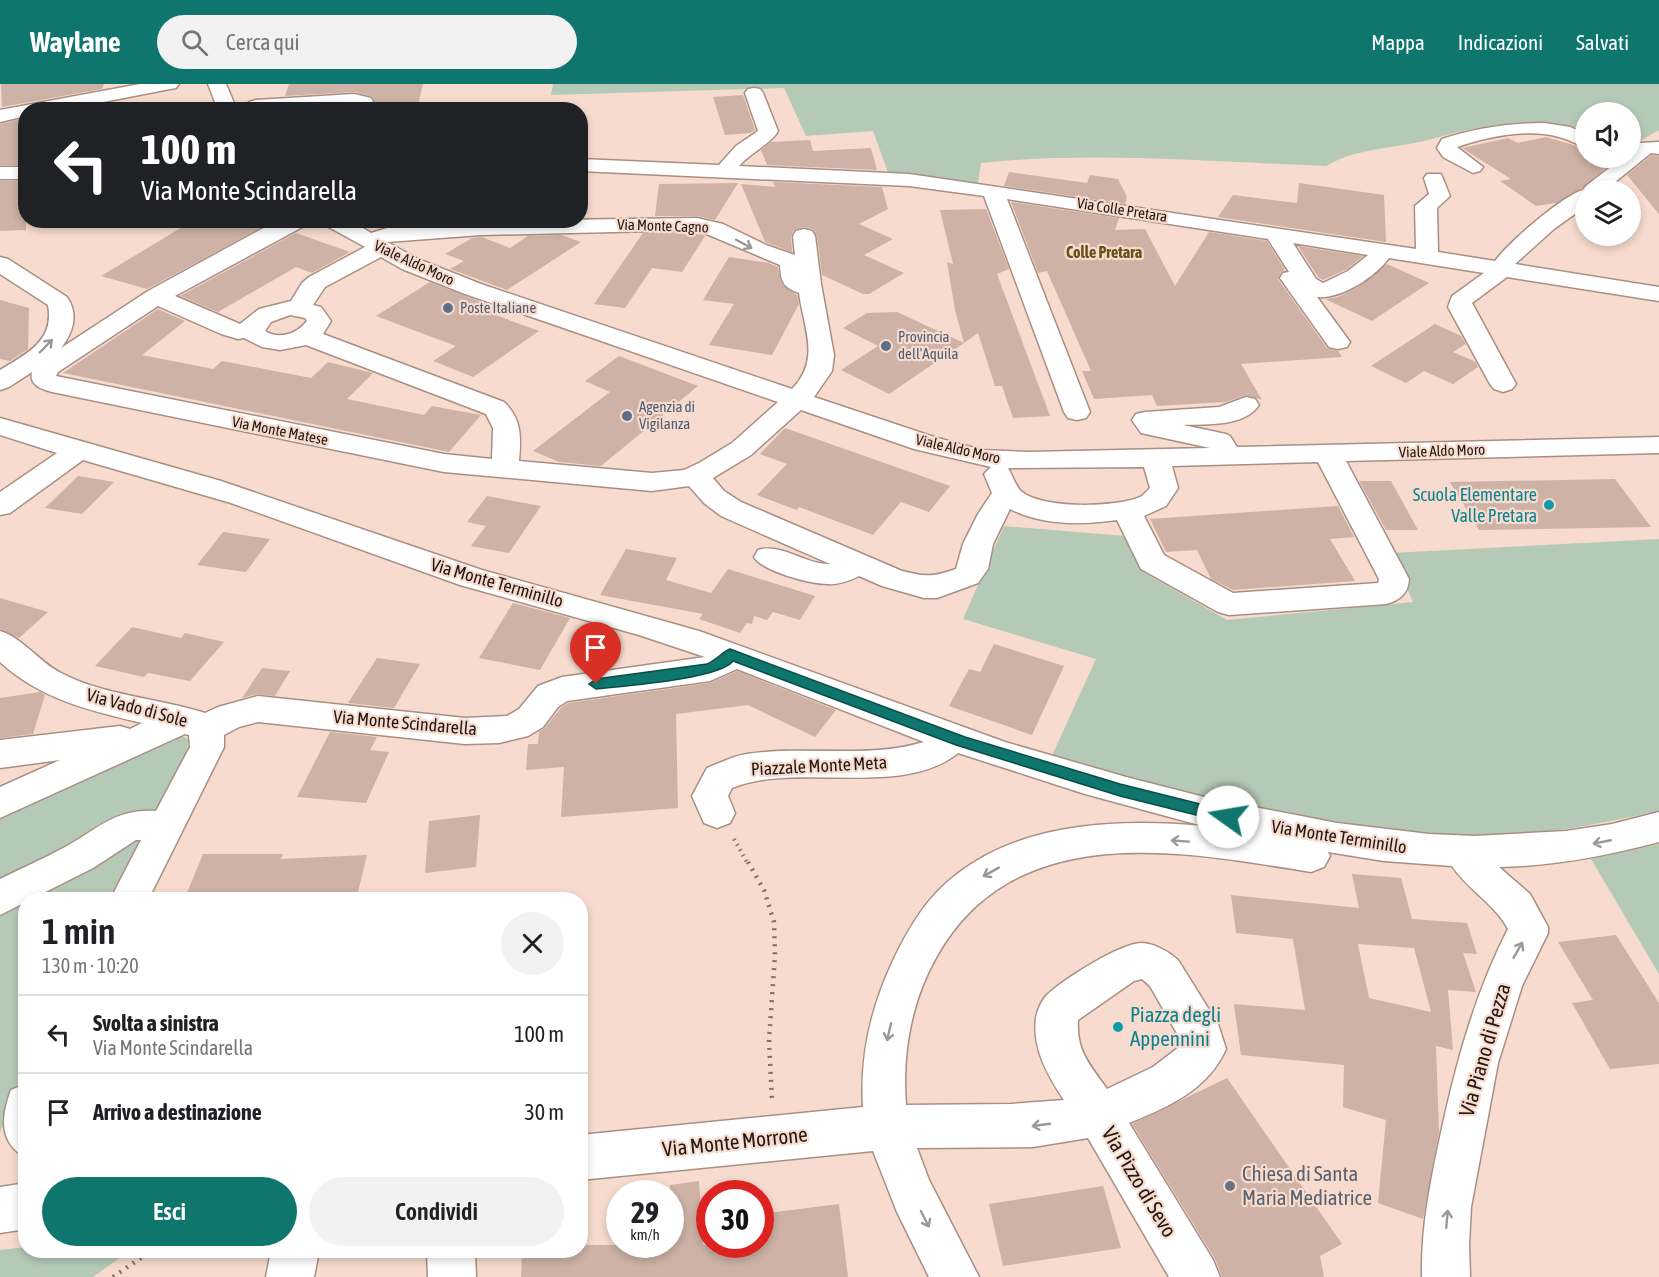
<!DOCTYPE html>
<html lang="it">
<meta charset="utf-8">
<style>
body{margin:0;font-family:"Asap Condensed",sans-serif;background:#f2f2f2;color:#202124;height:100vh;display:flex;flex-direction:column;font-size:22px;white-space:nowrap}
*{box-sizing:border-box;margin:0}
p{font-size:20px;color:#757577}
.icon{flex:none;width:33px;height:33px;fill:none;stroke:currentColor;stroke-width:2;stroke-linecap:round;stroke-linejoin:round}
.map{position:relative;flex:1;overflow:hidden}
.sheet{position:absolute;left:18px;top:808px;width:570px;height:366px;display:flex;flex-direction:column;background:#fff;border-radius:24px;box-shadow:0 3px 9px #0003}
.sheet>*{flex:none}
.guide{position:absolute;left:18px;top:18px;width:570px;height:126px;border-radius:24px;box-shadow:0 3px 9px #0003;background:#202124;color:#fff;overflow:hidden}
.fabs{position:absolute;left:1575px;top:18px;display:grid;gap:12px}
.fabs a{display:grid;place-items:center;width:66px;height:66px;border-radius:50%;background:#fff;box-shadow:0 3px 9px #0003;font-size:30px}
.speed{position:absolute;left:606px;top:1096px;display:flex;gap:12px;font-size:30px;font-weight:700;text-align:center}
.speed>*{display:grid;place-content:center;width:78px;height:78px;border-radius:50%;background:#fff;box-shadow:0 3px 9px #0003;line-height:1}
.speed small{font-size:15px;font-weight:400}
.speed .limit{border:9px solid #d22;background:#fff;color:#111}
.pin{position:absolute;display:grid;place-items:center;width:51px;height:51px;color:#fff;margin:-62px -26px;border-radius:50% 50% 50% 0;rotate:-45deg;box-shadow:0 0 6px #0007}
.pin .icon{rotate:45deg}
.me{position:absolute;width:66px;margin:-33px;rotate:283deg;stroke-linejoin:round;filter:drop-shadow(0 0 4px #0008)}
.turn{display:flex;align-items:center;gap:21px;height:126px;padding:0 24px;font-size:27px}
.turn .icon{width:78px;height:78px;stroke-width:2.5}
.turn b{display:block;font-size:42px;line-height:51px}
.round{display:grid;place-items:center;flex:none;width:63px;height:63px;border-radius:32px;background:#f2f2f2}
.headline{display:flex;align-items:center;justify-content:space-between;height:102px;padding:0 24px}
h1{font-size:36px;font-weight:600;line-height:45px}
.action{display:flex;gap:12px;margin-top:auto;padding:12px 24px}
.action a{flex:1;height:69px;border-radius:36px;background:#0f766e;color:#fff;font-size:24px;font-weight:600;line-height:69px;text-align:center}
.action a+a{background:#f2f2f2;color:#202124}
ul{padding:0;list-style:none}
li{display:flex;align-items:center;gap:18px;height:78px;padding:0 24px;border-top:2px solid #e0e0e0}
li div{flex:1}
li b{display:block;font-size:22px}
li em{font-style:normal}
header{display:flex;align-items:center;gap:36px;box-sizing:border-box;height:84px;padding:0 30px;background:#0f766e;color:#fff}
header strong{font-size:28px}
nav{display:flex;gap:33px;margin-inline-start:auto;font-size:21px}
.search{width:420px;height:54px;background:#f2f2f2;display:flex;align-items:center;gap:15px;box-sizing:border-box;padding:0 21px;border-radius:33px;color:#757577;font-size:22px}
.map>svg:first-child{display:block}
.green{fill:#b5cab6}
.building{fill:#cdb2a5;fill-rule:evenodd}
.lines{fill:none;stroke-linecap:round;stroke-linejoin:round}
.minor-casing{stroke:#a98f83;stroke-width:3}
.path-far1{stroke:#837168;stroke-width:4;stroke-dasharray:1.5 4.5;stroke-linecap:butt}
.path{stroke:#837168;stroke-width:4.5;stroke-dasharray:2 6;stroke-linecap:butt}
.minor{fill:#fff;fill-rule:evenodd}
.oneway{stroke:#9c9895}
.route{fill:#0f766e;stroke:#0a4d48;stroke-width:1.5}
.service-dot{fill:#5c6f8a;stroke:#f7dbce;stroke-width:2}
.culture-dot{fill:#0f9aa8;stroke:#f7dbce;stroke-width:2}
.worship-dot{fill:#6b7280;stroke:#f7dbce;stroke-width:2}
.labels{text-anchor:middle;stroke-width:4.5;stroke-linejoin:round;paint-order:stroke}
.far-street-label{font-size:15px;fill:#231914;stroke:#f7dbce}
.far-service-label{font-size:15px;fill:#4e5e75;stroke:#f7dbce;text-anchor:start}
.far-neighbourhood-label{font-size:16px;font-weight:bold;fill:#694e16;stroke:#f7dbce}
.culture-label{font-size:18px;fill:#0d838f;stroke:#f7dbce;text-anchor:end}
.street-label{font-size:18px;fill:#231914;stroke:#f7dbce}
.near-culture-label{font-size:21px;fill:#0d838f;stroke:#f7dbce;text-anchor:start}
.near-street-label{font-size:21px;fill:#231914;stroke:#f7dbce}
.near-worship-label{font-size:21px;fill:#5b616d;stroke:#f7dbce;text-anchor:start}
</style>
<header>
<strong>Waylane</strong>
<div class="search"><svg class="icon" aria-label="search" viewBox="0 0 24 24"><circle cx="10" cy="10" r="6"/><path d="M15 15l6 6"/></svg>Cerca qui</div>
<nav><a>Mappa</a><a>Indicazioni</a><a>Salvati</a></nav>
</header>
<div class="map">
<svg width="1659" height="1193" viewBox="0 0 1659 1193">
<rect width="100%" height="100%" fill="#f7dbce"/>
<g class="green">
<path d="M 553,0 L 1659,0 L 1659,46 L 1631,62 L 1630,28 L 1586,28 L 1585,46 C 1548,35 1506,39 1468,46 C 1450,49 1432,56 1414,59 C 1384,65 1353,66 1326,82 C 1213,78 1093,67 981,79 L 978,99 L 888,88 L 873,47 L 806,52 L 784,4 L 551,11 Z"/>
<path d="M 1004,442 L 1125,452 L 1145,489 L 1227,536 L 1413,518 L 1391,469 L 1659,455 L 1659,727 C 1595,741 1531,753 1465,753 C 1408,754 1350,743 1294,732 C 1212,715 1131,696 1050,676 L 1096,575 L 963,535 Z"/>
<polygon points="178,652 185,653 188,656 187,675 116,816 26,816 25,997 0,1048 0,728"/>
<polygon points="1659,760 1659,890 1591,775"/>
<polygon points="25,1163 26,1167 129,1167 93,1193 0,1193 0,1166"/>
</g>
<g class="building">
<polygon points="1,0 104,0 102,5 2,23"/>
<polygon points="289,0 423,0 417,26 374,26 373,13 355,8 285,12"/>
<polygon points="743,11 755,46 750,49 725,51 713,13"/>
<polygon points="26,34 26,81 0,81 0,40"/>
<polygon points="1546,53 1577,62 1586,67 1586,74 1598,74 1610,80 1582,104 1556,119 1536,122 1500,97 1511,95 1462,64 1508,54 1518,59"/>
<polygon points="810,56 813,67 871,64 877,86 767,81 761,66 771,58"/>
<polygon points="1652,71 1659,72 1659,130 1627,91"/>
<polygon points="1009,88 1087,99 1090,91 1118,95 1127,113 1125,120 1004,102"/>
<polygon points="0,97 26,97 26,146 0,147"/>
<polygon points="773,98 882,103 888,125 859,140 893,155 864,171 904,189 869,210 863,210 822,191 817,152 813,145 803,143 794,146 791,152 792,168 765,158 741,100 775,103"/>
<polygon points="738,99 715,136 697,132 655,132 659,100"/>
<polygon points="1299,99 1384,111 1386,158 1218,133 1233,111 1297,119"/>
<polygon points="1011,118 1119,134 1115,146 1145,145 1175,202 1209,148 1267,157 1285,186 1281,188 1278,195 1327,264 1338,267 1342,273 1241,280 1262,316 1246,311 1226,318 1157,322 1152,311 1094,315 1082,287 1091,287 1047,187 1038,189"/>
<polygon points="986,125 1009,185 997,190 1050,332 1013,334 1002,302 995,302 978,249 964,259 955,226 947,178 953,180 940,126"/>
<polygon points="194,136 259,136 268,140 147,205 101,192"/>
<polygon points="697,148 705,152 682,188 652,184 625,224 594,220 643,149"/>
<polygon points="296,149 350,168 312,189 296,183 218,228 180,212"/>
<polygon points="561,151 581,158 507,206 450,185 464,177 445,170 472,154 482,153 510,164 528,152"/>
<polygon points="1298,162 1363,172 1347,185 1323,196 1318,193"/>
<polygon points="729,173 769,179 778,183 782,200 797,211 799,220 772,271 709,261 734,220 703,216"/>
<polygon points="1387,180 1429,199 1372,237 1325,215 1338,213 1358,203"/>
<polygon points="430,198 486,220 479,225 539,247 473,293 433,277 456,262 376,232"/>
<polygon points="0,216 29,224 28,265 10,277 0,275"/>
<polygon points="158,225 185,237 142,271 213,285 222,277 311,294 328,278 373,289 347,315 424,331 432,322 481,331 449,368 63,289"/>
<polygon points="897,228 964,259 889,310 841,286 878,262 843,244 867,229"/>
<polygon points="1435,240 1461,252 1466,260 1453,268 1476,278 1478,283 1453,300 1424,287 1406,299 1371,282"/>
<polygon points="619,272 698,302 601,382 559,378 533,367 610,308 585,297"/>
<polygon points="785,344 950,402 929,428 901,418 873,451 799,423 797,426 757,411 787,380 760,370"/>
<polygon points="78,392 114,398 82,430 45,424"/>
<polygon points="1615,395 1651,443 1479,446 1450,398"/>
<polygon points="1359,397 1391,397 1418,446 1386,446"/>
<polygon points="487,412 541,422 509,469 471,462 486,442 467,438"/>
<polygon points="1338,422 1354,453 1330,455 1355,497 1233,506 1211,495 1197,466 1166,468 1150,435"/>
<polygon points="223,448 270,455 246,488 197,481"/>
<polygon points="626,465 677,474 666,496 711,509 728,485 815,512 800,536 773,528 767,536 754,532 752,540 747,539 740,549 699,535 703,530 600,511"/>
<polygon points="0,514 48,528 19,554 0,545"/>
<polygon points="513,519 570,534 540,586 479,574"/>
<polygon points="132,543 181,554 185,549 224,558 190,597 148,589 144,593 95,582"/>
<polygon points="994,560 1064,582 1032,651 949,622 969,585 980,588"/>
<polygon points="377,574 420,580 394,624 348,619"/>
<polygon points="262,584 290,587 275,612 257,610 242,614"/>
<polygon points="737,587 836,626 815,653 748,621 676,630 678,724 561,733 564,683 526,686 528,660 538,660 539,648 545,644 560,625 568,619 710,599"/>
<polygon points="40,608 45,611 33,650 0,654 0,614"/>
<polygon points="330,648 377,653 370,666 389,668 366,719 297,713"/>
<polygon points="480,731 476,783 425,789 429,737"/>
<polygon points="203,770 283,770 281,775 367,771 356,816 184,816"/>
<path d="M 1352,790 L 1401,794 L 1412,835 L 1467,839 L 1477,870 L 1463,869 L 1476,908 L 1448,906 L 1453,966 L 1436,962 L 1439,1048 L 1423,1135 L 1378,1119 L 1386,1036 L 1343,1023 L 1344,981 L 1241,971 L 1234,920 L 1305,926 L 1293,855 L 1236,849 L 1231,811 L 1359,824 ZM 1358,860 L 1414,864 L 1431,928 L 1369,914 Z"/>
<polygon points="1616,851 1659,919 1659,980 1610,985 1572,919 1593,916 1558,858"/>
<polygon points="1227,994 1342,1160 1320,1172 1324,1193 1222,1193 1215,1175 1132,1040"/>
<polygon points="699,1097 703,1161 760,1161 760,1130 839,1120 848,1193 521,1193 522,1167 580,1167 580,1161 670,1161 670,1101"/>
<polygon points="1103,1102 1121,1164 1003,1182 989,1120"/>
</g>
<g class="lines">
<g class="minor-casing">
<g id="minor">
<polygon points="140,0 179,0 176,4 170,5 62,26 26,26 26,32 0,38 0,26"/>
<polygon points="208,0 226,0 237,26 218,26"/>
<path d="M 754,4 L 760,5 L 763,9 L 778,47 C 772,59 749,70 739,82 L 909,90 L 1416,165 L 1415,122 L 1429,110 L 1424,94 L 1427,90 L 1441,90 L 1450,112 L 1437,124 L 1438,168 L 1495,177 C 1508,159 1562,112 1583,106 L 1586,102 L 1613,81 L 1610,74 L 1630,74 L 1630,65 L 1640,59 L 1659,58 L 1659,70 L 1651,69 L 1605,106 L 1586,106 L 1586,122 L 1554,145 L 1515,180 L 1659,203 L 1659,217 L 1507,193 L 1472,219 L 1516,300 L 1512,305 L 1503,308 L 1494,305 L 1490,300 L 1448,223 L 1452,212 L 1484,189 L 1389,174 C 1375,193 1342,215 1317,213 L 1350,258 L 1347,263 L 1338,265 L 1329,263 L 1280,194 L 1283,189 L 1289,188 L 1268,155 L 1007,115 L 1090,328 L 1086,334 L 1077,336 L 1068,334 L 1064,328 L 984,112 L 909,102 L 580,87 L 580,75 L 719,81 L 736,62 L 758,47 L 745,9 L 748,5 ZM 1293,159 L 1368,171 L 1348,187 L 1323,199 L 1316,195 Z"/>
<polygon points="354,10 371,14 373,18 372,26 354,26 354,22 249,26 247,22 249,18 256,16"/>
<path d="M 1544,39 L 1570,43 L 1586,50 L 1586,63 C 1576,60 1568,55 1559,53 C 1529,44 1487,53 1457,63 L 1483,83 L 1480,87 L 1473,89 L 1443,73 L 1437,64 L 1442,55 C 1475,44 1509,39 1544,39 Z"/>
<rect x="0" y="83" width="26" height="12"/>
<path d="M 697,134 L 723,140 L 766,161 L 795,171 L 793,152 L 796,147 L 804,145 L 812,147 L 815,152 L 821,200 L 834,271 L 832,287 L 814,313 L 934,353 L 982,366 L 1029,368 L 1210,364 L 1141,349 L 1132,336 L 1136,330 L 1145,328 L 1219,323 L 1246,313 L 1255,315 L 1259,321 C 1244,343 1207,340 1183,341 L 1226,350 L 1230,352 L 1237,363 L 1659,353 L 1659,369 L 1346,377 L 1409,495 C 1408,510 1400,516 1386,520 L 1229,531 L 1218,528 L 1141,485 L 1117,436 C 1082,441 1043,442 1010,425 L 993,460 L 988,485 L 978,499 L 937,514 L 924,514 L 882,502 L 859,492 C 849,497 838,501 827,500 C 810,500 762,487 754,473 L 758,466 C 783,459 805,481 830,480 L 721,432 L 704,419 L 689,402 L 652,407 L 444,388 L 52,308 C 41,305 29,301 32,288 L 9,303 L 0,306 L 0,286 C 26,270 55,257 48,221 L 0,190 L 0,173 L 8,175 L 67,213 C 79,230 73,249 61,264 L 148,207 L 258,147 L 280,136 L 308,136 L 306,141 L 175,212 L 240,240 L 259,225 L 291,217 L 302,199 L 309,193 L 365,163 L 325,141 L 323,136 L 350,136 L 371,149 L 394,142 L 481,137 ZM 697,146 L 780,181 C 781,197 782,203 799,209 C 804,245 821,276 792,305 L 481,200 L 418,175 L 387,158 L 481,151 ZM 381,173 L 402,185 L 465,210 L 778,318 L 732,359 L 699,379 L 684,386 L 652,389 L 519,377 C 521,354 522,335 504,318 L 323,250 L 331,237 L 321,223 L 313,221 L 325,203 ZM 158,222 L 221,250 L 238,255 L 244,254 L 262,263 L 280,266 L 306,261 L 486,330 L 493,344 L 492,375 L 444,370 L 56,292 L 58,288 ZM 290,231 L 305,234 L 307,237 C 297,250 279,256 265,247 L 271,238 ZM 801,326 L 914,365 L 991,383 L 984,390 L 992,409 L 978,430 L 963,460 L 956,485 C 933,493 926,493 902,487 L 741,418 L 724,407 L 713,394 L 751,371 ZM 1318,378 L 1379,495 L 1378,499 L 1233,509 L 1164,471 L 1144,432 L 1166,422 L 1178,404 L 1172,382 ZM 1144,383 L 1150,404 L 1142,412 C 1119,424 1043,425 1022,408 C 1015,402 1013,392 1008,384 Z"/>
<path d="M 0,334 L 221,397 L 482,486 L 699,547 L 1005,658 L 1126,693 L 1208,714 L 1337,739 L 1429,750 L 1475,752 L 1566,747 L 1612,740 L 1659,728 L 1659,758 C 1606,772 1554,782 1499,783 L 1530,810 L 1548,843 L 1548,849 L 1522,902 L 1498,979 L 1471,1123 L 1469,1160 L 1470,1193 L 1422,1193 C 1421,1144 1430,1100 1440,1053 C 1456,979 1474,912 1508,845 C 1495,820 1468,806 1452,782 L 1384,777 L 1328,768 L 1330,772 L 1324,783 L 1311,788 C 1181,767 1015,734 937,872 C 911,917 902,970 906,1021 L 1011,1020 L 1064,1016 C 1048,992 1032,964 1036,934 C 1037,927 1042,915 1048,910 C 1064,895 1119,860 1141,859 C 1154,859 1169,868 1178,876 L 1218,940 L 1226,965 C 1208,1006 1168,1023 1129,1039 L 1213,1176 L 1220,1193 L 1169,1193 L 1088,1054 L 1033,1063 L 917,1064 L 929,1096 L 979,1193 L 929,1193 L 897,1128 L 873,1067 L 580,1096 L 580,1051 L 863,1023 C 860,973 870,927 891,881 C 903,855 917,829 937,808 C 1005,738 1113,734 1203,742 L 1085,710 L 958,669 C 901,715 798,677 732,704 L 728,712 L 735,729 L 730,739 L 717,744 L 704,739 L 692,712 L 707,684 C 720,679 733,672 747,670 C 805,661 868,675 924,658 L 737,585 L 710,597 L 567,617 L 558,623 L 543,643 L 528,652 L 499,659 L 465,660 L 258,638 L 239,643 L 224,651 L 224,663 L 148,816 L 110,816 L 141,756 L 136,756 L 93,784 L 0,831 L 0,795 C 22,784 45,774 67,762 C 101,743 115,725 156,727 L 190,663 L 189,651 L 185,650 L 0,734 L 0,703 L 60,676 L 0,684 L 0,656 L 120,642 L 130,645 L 142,639 C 91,627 40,615 0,578 L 0,547 C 23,554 39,578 61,589 C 105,612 158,614 205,629 L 218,623 L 258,612 L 465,634 L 507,632 L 519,625 L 538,602 L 562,593 L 705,573 L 639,551 L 460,501 L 231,419 L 83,376 L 10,429 L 0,431 L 0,408 L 57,369 L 0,351 ZM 1142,895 L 1150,902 L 1183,960 L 1153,983 L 1107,1005 C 1090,981 1076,967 1078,936 L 1134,897 Z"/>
<path d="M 26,1000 L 26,1074 C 0,1059 0,1036 11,1006 Z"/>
<polygon points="26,1099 26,1145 0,1149 0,1103"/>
<polygon points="271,1167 319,1167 314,1193 266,1193"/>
<polygon points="427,1167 475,1167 476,1193 428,1193"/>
</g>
</g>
<polyline class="path-far1" points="734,755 748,780"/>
<g class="path">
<polyline points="748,778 764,806 774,838 775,871 769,956 772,1016"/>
<polyline points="113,1193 151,1167"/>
</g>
<use href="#minor" class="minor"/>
</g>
<defs><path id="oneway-shaft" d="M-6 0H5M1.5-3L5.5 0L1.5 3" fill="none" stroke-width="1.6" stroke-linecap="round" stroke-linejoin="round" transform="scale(1.5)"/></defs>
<g class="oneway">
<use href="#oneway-shaft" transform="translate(744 160) rotate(28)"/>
<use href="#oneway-shaft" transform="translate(46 262) rotate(-46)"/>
<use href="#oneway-shaft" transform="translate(1180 757) rotate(-176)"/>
<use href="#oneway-shaft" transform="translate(1602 758) rotate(169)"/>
<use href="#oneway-shaft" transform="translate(991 788) rotate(151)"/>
<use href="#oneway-shaft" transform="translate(1518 866) rotate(-60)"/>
<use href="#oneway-shaft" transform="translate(889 948) rotate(103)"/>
<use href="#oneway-shaft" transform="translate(1041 1041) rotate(172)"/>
<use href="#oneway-shaft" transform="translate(925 1135) rotate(63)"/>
<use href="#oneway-shaft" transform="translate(1447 1135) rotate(-85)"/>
</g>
<path class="route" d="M 730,565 L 965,653 L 1120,700 L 1228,727 L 1233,729 L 1235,733 L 1233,737 L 1228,739 L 1120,712 L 956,661 L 733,577 C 720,595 622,602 596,605 L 589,600 L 596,595 L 707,580 C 716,576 724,567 730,565 Z"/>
<g class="service-dot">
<circle cx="448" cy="224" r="6"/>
<circle cx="886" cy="262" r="6"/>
<circle cx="627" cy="332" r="6"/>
</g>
<g class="culture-dot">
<circle cx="1549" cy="421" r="6"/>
<circle cx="1118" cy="943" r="6"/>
</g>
<circle class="worship-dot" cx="1230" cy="1102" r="6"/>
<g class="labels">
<g class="far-street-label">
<text transform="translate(1122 126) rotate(9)" y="5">Via Colle Pretara</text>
<text transform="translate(663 142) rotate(2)" y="5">Via Monte Cagno</text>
<text transform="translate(414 179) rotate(25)" y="5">Viale Aldo Moro</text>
<text transform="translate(280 347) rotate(11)" y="5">Via Monte Matese</text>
<text transform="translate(958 365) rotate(13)" y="5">Viale Aldo Moro</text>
<text transform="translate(1442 367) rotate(-2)" y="5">Viale Aldo Moro</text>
</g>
<g class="far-service-label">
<text x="460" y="229">Poste Italiane</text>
<text x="898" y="258">Provincia<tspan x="898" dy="17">dell'Aquila</tspan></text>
<text x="639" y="328">Agenzia di<tspan x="639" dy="17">Vigilanza</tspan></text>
</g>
<g class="far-neighbourhood-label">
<text x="1104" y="174">Colle Pretara</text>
</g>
<g class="culture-label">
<text x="1537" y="417">Scuola Elementare<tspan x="1537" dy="21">Valle Pretara</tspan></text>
</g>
<g class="street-label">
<text transform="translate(497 499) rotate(16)" y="6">Via Monte Terminillo</text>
<text transform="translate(137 624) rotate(15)" y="6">Via Vado di Sole</text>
<text transform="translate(405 639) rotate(5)" y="6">Via Monte Scindarella</text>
<text transform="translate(819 682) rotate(-3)" y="6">Piazzale Monte Meta</text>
<text transform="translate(1339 753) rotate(9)" y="6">Via Monte Terminillo</text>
</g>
<g class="near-culture-label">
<text x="1130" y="938">Piazza degli<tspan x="1130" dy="24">Appennini</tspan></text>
</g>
<g class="near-street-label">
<text transform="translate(1485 966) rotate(-74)" y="7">Via Piano di Pezza</text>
<text transform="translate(735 1058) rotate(-6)" y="7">Via Monte Morrone</text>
<text transform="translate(1139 1098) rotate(59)" y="7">Via Pizzo di Sevo</text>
</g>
<g class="near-worship-label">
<text x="1242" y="1097">Chiesa di Santa<tspan x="1242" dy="24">Maria Mediatrice</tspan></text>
</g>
</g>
</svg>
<div class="fabs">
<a><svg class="icon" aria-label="sound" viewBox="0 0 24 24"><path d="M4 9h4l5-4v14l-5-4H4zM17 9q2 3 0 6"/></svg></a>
<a><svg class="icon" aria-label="layers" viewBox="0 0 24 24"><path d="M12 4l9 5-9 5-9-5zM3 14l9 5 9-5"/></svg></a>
</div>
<div class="speed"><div>29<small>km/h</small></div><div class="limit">30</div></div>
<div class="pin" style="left:596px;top:600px;background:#d93025"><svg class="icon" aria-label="arrive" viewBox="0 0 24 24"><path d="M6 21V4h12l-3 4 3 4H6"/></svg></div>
<svg class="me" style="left:1228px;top:733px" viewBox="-20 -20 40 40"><circle r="19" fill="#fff"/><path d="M0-13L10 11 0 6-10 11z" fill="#0f766e"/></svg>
<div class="guide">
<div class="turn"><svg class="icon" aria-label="left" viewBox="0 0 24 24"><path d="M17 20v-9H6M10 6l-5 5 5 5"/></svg><div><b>100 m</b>Via Monte Scindarella</div></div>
</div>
<section class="sheet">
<div class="headline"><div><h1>1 min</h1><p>130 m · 10:20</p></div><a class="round"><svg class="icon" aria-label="close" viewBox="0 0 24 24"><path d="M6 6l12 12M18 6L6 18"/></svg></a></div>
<ul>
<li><svg class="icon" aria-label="left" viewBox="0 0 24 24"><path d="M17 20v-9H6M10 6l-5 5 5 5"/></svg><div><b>Svolta a sinistra</b><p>Via Monte Scindarella</p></div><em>100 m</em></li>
<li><svg class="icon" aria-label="arrive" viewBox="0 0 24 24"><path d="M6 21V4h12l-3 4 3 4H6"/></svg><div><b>Arrivo a destinazione</b></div><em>30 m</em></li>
</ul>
<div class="action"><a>Esci</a><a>Condividi</a></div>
</section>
</div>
